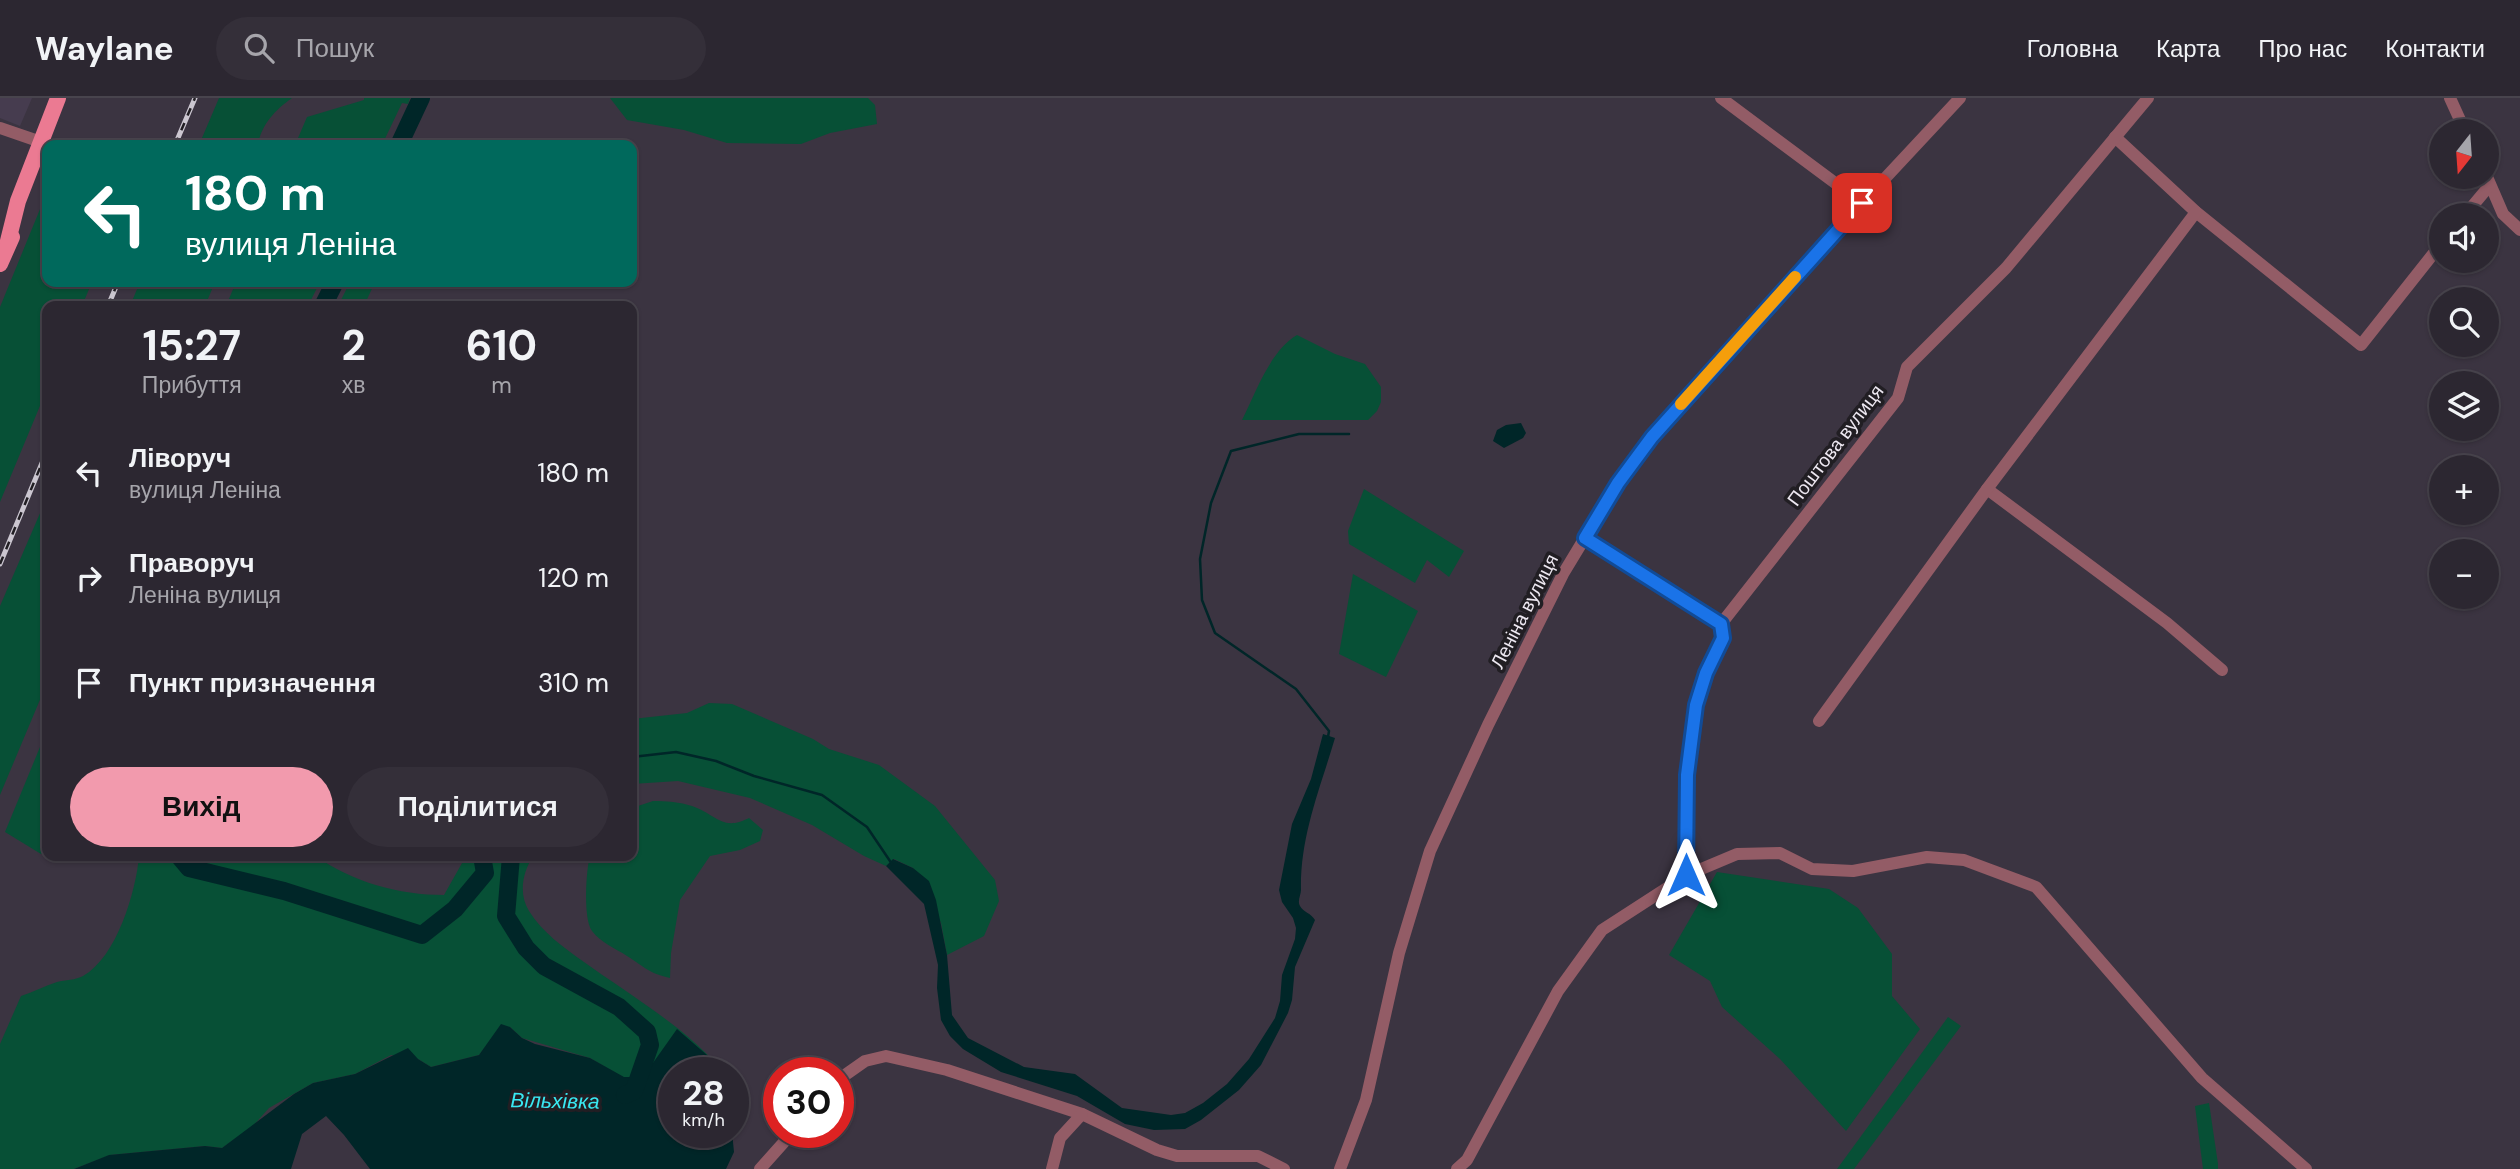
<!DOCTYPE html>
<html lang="uk">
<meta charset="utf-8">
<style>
body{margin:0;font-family:"DM Sans",sans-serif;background:#342f39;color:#f1f3f6;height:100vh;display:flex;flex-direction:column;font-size:26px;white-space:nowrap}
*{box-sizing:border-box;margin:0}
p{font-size:23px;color:#a6a5ab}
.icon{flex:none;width:38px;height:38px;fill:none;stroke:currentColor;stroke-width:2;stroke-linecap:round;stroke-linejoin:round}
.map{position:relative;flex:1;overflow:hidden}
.drawer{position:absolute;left:42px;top:203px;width:595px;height:560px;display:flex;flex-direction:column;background:#2c2731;border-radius:14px;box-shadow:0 2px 5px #0004,0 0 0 2px #48444d}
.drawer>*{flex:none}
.top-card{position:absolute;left:42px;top:42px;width:595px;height:147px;border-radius:14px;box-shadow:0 2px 5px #0004,0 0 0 2px #48444d;background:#00695c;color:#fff;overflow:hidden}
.needle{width:46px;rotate:197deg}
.controls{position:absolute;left:2429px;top:21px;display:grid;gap:14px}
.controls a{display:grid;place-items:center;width:70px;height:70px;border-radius:50%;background:#2c2731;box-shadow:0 2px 5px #0004,0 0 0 2px #48444d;font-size:35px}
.speed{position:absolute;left:658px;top:959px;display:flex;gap:14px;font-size:35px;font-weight:700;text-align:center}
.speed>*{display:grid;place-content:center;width:91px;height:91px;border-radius:50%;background:#2c2731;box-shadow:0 2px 5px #0004,0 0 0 2px #48444d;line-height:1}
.speed small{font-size:18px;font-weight:400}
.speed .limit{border:10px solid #d22;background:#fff;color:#111}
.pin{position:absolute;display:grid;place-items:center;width:60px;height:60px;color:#fff;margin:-30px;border-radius:14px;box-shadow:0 4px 10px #0006}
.me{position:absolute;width:77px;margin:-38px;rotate:0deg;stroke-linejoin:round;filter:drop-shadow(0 0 5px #0008)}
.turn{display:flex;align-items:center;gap:24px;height:147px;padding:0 28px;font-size:32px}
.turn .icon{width:91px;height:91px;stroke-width:2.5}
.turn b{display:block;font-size:49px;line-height:60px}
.eta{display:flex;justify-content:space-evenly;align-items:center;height:119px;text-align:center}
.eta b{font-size:42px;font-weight:700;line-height:49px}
.button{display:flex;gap:14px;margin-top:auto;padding:14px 28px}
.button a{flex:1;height:80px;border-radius:42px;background:#f29aad;color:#111;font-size:28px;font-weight:700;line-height:80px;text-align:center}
.button a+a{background:#342f39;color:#f1f3f6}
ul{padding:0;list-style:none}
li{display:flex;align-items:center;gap:21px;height:105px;padding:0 28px}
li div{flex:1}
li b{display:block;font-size:26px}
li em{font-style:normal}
header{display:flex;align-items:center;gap:42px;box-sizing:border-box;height:98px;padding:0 35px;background:#2c2731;border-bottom:2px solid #48444d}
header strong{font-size:33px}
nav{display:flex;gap:38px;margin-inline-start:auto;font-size:24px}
.search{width:490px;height:63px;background:#342f39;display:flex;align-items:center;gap:18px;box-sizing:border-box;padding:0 24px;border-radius:38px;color:#a6a5ab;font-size:26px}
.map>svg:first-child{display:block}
.built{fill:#463c4f}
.green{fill:#075036}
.water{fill:#002628}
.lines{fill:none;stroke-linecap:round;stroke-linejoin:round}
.stream{stroke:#002628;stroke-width:2.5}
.river{stroke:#002628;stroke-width:18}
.minor{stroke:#935c66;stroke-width:12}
.major{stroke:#eb7a92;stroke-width:16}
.rail-casing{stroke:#cbc6d0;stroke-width:5}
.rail{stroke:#211e23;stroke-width:2.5;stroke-dasharray:8;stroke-linecap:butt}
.route-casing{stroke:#114b97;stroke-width:18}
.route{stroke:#1a73e8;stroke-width:12}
.slow{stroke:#f59e0b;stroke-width:12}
.labels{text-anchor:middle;stroke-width:7;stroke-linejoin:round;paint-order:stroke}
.street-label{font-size:19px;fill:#ede8f1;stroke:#211e23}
.water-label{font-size:21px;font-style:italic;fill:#39e8f2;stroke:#211e23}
</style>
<header>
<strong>Waylane</strong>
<div class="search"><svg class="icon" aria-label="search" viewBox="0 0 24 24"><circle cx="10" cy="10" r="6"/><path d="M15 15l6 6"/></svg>Пошук</div>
<nav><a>Головна</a><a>Карта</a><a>Про нас</a><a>Контакти</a></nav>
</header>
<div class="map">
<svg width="2520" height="1071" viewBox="0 0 2520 1071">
<rect width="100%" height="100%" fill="#3b3441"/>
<polygon class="built" points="0,0 32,0 20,28 0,20"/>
<g class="green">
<path d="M 219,0 L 292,0 C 275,12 261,27 258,47 L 199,47 Z"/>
<polygon points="364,0 410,0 408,6 402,5 382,47 295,47 307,19 364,2"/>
<polygon points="610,0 868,0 875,7 877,26 830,35 801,46 727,45 684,32 627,22"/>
<polygon points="47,94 47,184 92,184 82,208 47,208 47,291 0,404 0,209"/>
<polygon points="140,184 215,184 205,208 130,208"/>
<polygon points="236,184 320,184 308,208 226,208"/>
<polygon points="350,184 375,184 364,208 338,208"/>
<path d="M 1297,237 L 1335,256 L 1365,266 L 1381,289 L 1381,304 L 1377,313 L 1368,322 L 1242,322 C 1256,294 1270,253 1297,237 Z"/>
<polygon points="1364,391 1464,453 1449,479 1427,462 1415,485 1349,446 1348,433"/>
<polygon points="47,399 47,585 0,697 0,508"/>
<polygon points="1353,476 1418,513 1386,579 1339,556"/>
<polygon points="709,605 732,606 813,641 829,651 879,667 935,708 995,782 999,803 984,838 947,857 941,825 913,770 894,761 886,768 864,758 812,727 750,700 678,683 632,686 632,621 687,615"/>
<polygon points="47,632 47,755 41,756 5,734"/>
<path d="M 653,703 C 666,703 680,704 692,708 C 716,716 722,734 749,720 L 763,732 L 760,743 L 740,752 L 710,758 L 680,802 L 671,855 L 670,880 C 648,875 645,869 627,858 C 615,850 601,845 592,833 C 583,821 586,771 590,758 L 632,758 L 632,710 Z"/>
<path d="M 139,758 L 316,758 C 352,784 399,797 444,797 L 466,758 L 533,758 C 523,774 518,795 529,813 C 543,835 563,849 584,864 C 624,893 696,936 723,975 L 674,975 L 624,980 L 590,960 L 522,940 L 510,929 L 494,938 L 479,957 L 431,969 L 418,961 L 391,957 L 355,976 L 313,985 L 269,1010 L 252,1029 L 222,1050 L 205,1048 L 110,1057 L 74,1071 L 0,1071 L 0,946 L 21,898 C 33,894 45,888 57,884 C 65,882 76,882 83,878 C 117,859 136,793 139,758 Z"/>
<polygon points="1717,774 1829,791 1858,810 1892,856 1892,898 1920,931 1846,1033 1780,961 1722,909 1710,883 1669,857"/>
<polygon points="1948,919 1961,928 1854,1071 1837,1071"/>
<polygon points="2209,1005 2218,1066 2218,1071 2203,1071 2195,1008"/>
</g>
<g class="water">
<polygon points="1521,325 1526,335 1523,340 1504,350 1493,343 1497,332 1506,327"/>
<path d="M 1323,636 L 1335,640 C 1320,691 1300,738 1301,792 C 1301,797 1297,803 1300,808 C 1303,814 1311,815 1315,822 L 1295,869 L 1292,902 L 1288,915 L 1261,967 L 1239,992 L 1201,1022 L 1185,1031 L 1154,1032 L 1125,1026 L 1077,998 L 1001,974 L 963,951 L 950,938 L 941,922 L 937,890 L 938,867 L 924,806 L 886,768 L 893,761 L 913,770 L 929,783 L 936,802 L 947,857 L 952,917 L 968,940 L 1024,969 L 1075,976 L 1122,1010 L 1171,1017 L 1185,1015 L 1203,1005 L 1227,986 L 1249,961 L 1275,920 L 1280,903 L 1282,877 L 1295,841 L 1296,830 L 1293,820 L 1282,804 L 1279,792 L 1292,726 L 1311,681 Z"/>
<polygon points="501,926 510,929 522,940 535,946 590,960 624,979 643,979 677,931 715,964 722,975 674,975 674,1034 732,1034 734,1054 726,1071 370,1071 344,1037 326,1018 302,1036 291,1071 74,1071 109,1057 205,1048 222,1050 294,996 313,985 355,976 408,950 418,961 431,969 479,957"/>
</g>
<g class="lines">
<g class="stream">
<polyline points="1328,639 1329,633 1296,591 1215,535 1202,502 1200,461 1211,405 1231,353 1299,336 1349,336"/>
<polyline points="632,659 676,654 716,663 754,678 822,697 867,729 892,766"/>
</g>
<g class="river">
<polyline points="399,47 421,0"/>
<polyline points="323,208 335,184"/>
<polyline points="179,758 189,770 284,793 422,837 455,811 485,775 482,758"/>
<polyline points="511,758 506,818 526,850 544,868 619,909 647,934 650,947 634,993 625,997"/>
</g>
<g class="minor">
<polyline points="1721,0 1862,105"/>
<polyline points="2450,0 2465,33"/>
<polyline points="0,30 41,44"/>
<polyline points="2115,39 2196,114 2361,247 2441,146"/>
<polyline points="2487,79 2503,116 2520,132"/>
<polyline points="2465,117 2490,87"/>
<polyline points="1987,391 2167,525 2222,572"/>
<polyline points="1585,440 1721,526"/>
<polyline points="1819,623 1987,391 2196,114"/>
<polyline points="1687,777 1687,677 1696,607 1706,575 1723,540 1721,526 1898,300 1907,269 2006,170 2148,0"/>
<polyline points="838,982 865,963 886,958 947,972 1082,1016 1157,1052 1177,1058 1258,1058 1284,1071"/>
<polyline points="760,1071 793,1034"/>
<polyline points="1052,1071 1060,1040 1082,1016"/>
<polyline points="1340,1071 1366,1002 1399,855 1430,753 1488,627 1563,476 1618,385 1652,339 1862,105 1960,0"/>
<polyline points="1457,1071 1467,1062 1558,893 1602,832 1687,777 1737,756 1780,755 1812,771 1853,773 1927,759 1964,762 2036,789 2202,980 2306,1071"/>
</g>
<g class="major">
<polyline points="7,147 18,103 58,0"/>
<polyline points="0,166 12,139"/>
</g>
<g class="rail-casing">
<g id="rail">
<polyline points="175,47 195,0"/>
<polyline points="108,208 118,184"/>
<polyline points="0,466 47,353"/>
</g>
</g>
<use href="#rail" class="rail"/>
</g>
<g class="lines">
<g class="route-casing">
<polyline id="route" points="1686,777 1687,677 1696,607 1706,575 1723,540 1721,526 1585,440 1618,385 1652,339 1862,105"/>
</g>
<use href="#route" class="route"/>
<polyline class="slow" points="1681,306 1795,179"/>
</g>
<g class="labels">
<g class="street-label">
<text transform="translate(1835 347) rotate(-53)" y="7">Поштова вулиця</text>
<text transform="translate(1524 513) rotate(-63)" y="7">Леніна вулиця</text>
</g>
<g class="water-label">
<text transform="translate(555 1003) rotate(1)" y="7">Вільхівка</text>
</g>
</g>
</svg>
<div class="controls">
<a><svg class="needle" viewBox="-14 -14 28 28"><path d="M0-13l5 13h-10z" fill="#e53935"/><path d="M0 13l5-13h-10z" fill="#a6a5ab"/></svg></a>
<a><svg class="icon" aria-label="sound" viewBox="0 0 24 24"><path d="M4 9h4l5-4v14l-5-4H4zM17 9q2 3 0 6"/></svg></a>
<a><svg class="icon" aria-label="search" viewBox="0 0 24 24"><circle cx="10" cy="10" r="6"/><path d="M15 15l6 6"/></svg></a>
<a><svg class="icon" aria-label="layers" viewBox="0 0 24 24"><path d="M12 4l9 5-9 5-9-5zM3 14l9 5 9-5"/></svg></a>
<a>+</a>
<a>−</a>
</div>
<div class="speed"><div>28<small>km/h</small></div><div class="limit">30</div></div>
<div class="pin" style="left:1862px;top:105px;background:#d93025"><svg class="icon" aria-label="arrive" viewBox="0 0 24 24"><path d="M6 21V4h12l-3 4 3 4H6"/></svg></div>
<svg class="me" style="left:1686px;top:777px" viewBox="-20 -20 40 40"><path d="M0-17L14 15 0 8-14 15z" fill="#1a73e8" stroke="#fff" stroke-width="4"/></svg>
<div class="top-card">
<div class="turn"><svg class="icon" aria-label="left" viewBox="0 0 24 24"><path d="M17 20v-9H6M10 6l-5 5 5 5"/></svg><div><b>180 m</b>вулиця Леніна</div></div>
</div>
<section class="drawer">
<div class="eta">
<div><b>15:27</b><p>Прибуття</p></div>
<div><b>2</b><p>хв</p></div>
<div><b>610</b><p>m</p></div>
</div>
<ul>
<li><svg class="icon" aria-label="left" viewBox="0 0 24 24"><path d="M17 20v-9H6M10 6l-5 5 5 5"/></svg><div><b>Ліворуч</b><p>вулиця Леніна</p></div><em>180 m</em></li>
<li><svg class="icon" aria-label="right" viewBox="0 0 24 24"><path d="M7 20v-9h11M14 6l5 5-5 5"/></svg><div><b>Праворуч</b><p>Леніна вулиця</p></div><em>120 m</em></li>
<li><svg class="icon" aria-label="arrive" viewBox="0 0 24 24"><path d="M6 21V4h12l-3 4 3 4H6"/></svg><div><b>Пункт призначення</b></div><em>310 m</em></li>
</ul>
<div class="button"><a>Вихід</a><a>Поділитися</a></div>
</section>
</div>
